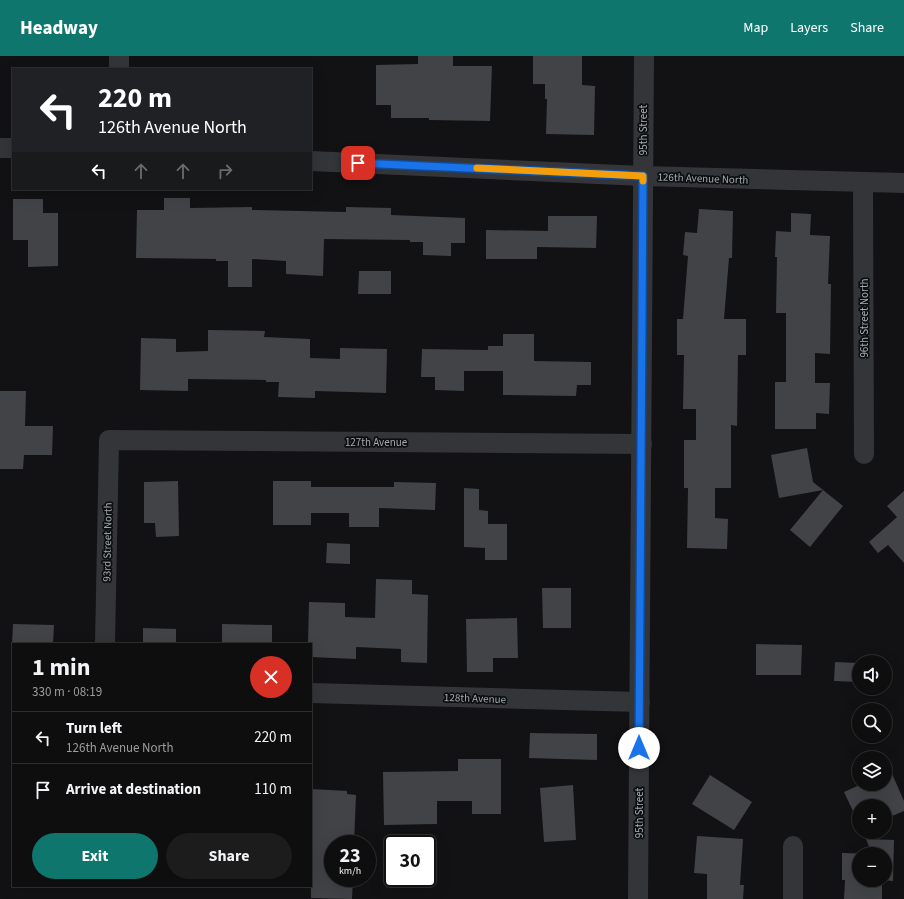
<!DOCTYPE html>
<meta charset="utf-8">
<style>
body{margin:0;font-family:"Source Sans 3",sans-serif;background:#1c1c1d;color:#f1f3f6;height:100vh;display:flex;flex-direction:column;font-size:15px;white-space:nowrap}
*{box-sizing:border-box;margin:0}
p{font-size:13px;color:#9b9c9e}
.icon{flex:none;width:22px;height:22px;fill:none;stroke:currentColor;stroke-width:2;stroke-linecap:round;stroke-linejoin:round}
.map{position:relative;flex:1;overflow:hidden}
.sheet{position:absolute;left:12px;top:587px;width:300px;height:244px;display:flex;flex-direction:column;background:#0e0e0f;border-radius:0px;box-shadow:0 4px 16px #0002,0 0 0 1px #2e2e2f}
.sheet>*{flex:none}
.guide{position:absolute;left:12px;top:12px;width:300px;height:122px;border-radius:0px;box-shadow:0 4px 16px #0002,0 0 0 1px #2e2e2f;background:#202124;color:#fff;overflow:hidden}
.controls{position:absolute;left:852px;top:599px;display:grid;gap:8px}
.controls a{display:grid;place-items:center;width:40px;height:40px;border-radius:50%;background:#0e0e0f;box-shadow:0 4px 16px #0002,0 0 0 1px #2e2e2f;font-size:20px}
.speed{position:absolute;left:324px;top:779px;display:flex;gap:8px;font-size:20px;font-weight:700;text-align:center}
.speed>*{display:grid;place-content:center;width:52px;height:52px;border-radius:50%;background:#0e0e0f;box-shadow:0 4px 16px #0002,0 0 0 1px #2e2e2f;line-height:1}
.speed small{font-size:10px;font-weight:400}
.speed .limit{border:2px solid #111;border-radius:6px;background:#fff;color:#111}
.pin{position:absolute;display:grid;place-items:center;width:34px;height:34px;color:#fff;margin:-17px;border-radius:8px;box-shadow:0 2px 6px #0006}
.me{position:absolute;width:44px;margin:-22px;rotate:0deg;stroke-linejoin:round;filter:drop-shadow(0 0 3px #0008)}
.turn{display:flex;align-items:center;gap:14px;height:84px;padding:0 20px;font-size:18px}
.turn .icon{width:52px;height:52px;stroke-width:2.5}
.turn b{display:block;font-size:28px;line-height:34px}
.lanes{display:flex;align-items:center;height:38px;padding:0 20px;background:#0003;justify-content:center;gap:20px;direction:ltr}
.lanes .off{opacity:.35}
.round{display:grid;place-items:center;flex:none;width:42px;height:42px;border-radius:21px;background:#1c1c1d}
.head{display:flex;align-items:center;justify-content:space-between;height:68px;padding:0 20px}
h1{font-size:24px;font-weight:700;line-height:30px}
.action{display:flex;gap:8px;margin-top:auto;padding:8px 20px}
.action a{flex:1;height:46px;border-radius:24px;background:#0f766e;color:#fff;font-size:16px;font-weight:700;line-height:46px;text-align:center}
.action a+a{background:#1c1c1d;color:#f1f3f6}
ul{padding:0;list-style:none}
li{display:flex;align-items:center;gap:12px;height:52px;padding:0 20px;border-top:1px solid #2e2e2f}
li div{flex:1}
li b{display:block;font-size:15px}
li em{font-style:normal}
header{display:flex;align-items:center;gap:24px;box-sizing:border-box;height:56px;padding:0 20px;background:#0f766e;color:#fff}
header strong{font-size:19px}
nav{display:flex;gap:22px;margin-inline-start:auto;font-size:14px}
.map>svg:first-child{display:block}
.building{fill:#414347;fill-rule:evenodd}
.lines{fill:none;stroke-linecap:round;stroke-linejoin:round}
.minor{stroke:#343539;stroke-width:20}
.route-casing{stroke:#114b97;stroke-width:10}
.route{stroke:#1a73e8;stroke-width:7}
.slow{stroke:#f59e0b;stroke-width:7}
.labels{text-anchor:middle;stroke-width:3.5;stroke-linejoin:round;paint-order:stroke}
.street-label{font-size:11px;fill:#a5abb4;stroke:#0d0e0f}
</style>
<header>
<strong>Headway</strong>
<nav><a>Map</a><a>Layers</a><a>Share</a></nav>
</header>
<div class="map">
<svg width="904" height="843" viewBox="0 0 904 843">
<rect width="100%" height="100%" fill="#121214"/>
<g class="building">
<polygon points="418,0 453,0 453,10 492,10 490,65 429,64 429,62 391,62 391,49 376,49 376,9 418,8"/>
<polygon points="533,0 582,0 582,29 595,30 594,79 546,78 547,43 545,43 545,28 533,28"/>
<polygon points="164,142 190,142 190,152 252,151 252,154 346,156 346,151 391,152 391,159 465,162 465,187 451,187 451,200 423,199 423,186 410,186 410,184 324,183 323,220 286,218 286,205 252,203 252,231 228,231 228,205 216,205 216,203 136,202 137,154 164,154"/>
<polygon points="13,143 43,143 43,157 58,157 58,210 28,211 28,184 13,184"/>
<polygon points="699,153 733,155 732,202 729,202 724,263 746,263 746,299 738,299 737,370 731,369 731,432 715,432 715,462 728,463 727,493 687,492 688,432 684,432 684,384 696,384 696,353 683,353 684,299 677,299 677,263 683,263 688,200 683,199 685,176 697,177"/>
<polygon points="791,157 811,158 810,179 830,180 828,228 831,228 830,298 815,297 815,327 830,327 829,358 816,357 816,373 775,373 775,326 786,326 786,257 776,257 777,201 775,201 776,175 791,176"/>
<polygon points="548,160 597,160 596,192 537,191 537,203 486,203 486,174 548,175"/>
<polygon points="359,215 391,215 391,238 358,238"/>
<polygon points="208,274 265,275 264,281 310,283 310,302 340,303 340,292 387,293 386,337 315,335 315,342 278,341 279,326 266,326 266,324 188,323 188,335 140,334 141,282 176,283 176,296 208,295"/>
<polygon points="503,278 534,278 534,305 591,306 591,329 577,329 576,340 503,339 503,315 464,315 464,335 435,334 435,321 421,321 422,293 488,294 488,290 503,290"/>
<polygon points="0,335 26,335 25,370 53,370 52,399 24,399 23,413 0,413"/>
<polygon points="807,392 813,426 843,450 810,491 790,474 823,434 779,442 771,399"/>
<polygon points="178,425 179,480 156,481 155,467 144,467 144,426"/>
<polygon points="273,425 311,425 311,431 394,431 394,426 436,427 435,454 379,452 379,471 349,471 349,457 311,457 311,469 273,469"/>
<polygon points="464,432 479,433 479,454 488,455 488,468 507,468 507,504 485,504 485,492 464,491"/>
<polygon points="904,435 904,507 888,489 878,497 869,486 897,461 887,450"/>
<polygon points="327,487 350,488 350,508 326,507"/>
<polygon points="376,523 412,524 412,538 428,539 427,607 401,606 401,593 356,591 356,603 311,601 311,588 308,588 309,546 345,547 345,561 375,562"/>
<polygon points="542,532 571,532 571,572 543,572"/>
<polygon points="517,562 518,602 493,602 493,616 467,616 466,563"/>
<polygon points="13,568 54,569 53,588 12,588"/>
<polygon points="222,568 272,569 272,588 222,588"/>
<polygon points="143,572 176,573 176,588 143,588"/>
<polygon points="756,588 802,589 801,619 756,619"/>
<polygon points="835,606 858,607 858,626 834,625"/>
<polygon points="530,677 597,678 597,704 529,702"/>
<polygon points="885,702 904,745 904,755 885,763 885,750 859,750 859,768 844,736 862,728 885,728"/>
<polygon points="458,703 501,703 501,758 472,758 472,745 437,745 437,768 384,769 383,716 458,715"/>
<polygon points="710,719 752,746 734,774 692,748"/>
<polygon points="573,729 576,784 544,786 540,732"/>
<polygon points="311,733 347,735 347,738 356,739 354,788 333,788 333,822 353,822 352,843 311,842"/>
<polygon points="697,780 743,783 740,829 744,829 743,843 707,843 707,818 694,817"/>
<path d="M 866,783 L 894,784 L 893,825 L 882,824 L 882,843 L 844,843 L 845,824 L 842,824 L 842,797 L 872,798 ZM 859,798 L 885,798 L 885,824 L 859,824 Z"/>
</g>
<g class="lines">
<g class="minor">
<polyline points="119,13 119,0"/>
<polyline points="0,92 13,92"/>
<polyline points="311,105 643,120 904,127"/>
<polyline points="863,127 864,398"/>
<polyline points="105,588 109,384 642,388"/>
<polyline points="311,637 640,646"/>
<polyline points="793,790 793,843"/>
<polyline points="638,843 644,0"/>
</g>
</g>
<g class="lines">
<g class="route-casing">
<polyline id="route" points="358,107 643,120 639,692"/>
</g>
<use href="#route" class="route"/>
<polyline class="slow" points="477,112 643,120 643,125"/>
</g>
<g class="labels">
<g class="street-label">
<text transform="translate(643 74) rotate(-90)" y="4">95th Street</text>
<text transform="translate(703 122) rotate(2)" y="4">126th Avenue North</text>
<text transform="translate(864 262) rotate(-90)" y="4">96th Street North</text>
<text x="376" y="390">127th Avenue</text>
<text transform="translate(107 486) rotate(-89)" y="4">93rd Street North</text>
<text transform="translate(475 642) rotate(2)" y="4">128th Avenue</text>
<text transform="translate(639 757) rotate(-90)" y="4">95th Street</text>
</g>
</g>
</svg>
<div class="controls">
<a><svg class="icon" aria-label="sound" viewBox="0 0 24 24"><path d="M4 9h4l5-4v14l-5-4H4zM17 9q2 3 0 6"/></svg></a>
<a><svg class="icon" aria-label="search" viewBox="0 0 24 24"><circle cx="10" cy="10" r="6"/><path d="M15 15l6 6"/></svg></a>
<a><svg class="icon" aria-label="layers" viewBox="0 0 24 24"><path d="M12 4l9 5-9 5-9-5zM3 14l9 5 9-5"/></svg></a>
<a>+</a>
<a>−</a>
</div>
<div class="speed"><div>23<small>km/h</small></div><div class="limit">30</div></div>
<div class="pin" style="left:358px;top:107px;background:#d93025"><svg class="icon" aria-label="arrive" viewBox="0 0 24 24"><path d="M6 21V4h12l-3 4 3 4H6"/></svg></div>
<svg class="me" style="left:639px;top:692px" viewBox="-20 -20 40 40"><circle r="19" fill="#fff"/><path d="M0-13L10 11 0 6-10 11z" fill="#1a73e8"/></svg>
<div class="guide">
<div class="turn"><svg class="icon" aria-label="left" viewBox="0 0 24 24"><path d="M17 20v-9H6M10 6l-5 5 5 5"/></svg><div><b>220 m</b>126th Avenue North</div></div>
<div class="lanes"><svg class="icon" aria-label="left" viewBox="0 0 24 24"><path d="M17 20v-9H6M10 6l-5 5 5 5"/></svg><svg class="icon off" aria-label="ahead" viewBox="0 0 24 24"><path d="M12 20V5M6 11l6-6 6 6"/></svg><svg class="icon off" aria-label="ahead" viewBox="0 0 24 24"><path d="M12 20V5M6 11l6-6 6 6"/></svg><svg class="icon off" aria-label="right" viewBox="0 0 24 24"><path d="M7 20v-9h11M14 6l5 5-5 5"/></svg></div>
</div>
<section class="sheet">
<div class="head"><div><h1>1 min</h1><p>330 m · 08:19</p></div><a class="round" style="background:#d93025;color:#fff"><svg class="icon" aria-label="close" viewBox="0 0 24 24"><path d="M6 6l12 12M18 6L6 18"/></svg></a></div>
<ul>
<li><svg class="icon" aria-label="left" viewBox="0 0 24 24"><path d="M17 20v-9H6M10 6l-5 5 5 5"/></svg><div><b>Turn left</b><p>126th Avenue North</p></div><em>220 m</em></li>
<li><svg class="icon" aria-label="arrive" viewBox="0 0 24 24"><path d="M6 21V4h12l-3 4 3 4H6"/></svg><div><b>Arrive at destination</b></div><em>110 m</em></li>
</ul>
<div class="action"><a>Exit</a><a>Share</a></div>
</section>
</div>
